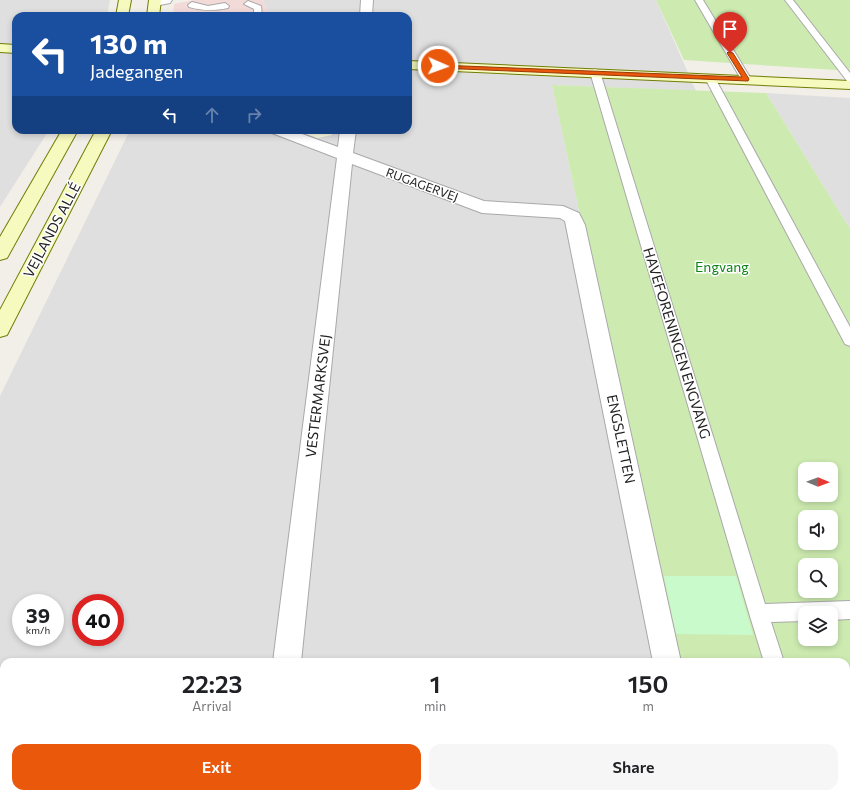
<!DOCTYPE html>
<meta charset="utf-8">
<style>
body{margin:0;font-family:Commissioner,sans-serif;background:#f6f6f6;color:#202124;height:100vh;display:flex;flex-direction:column;font-size:15px;white-space:nowrap}
*{box-sizing:border-box;margin:0}
p{font-size:13px;color:#757577}
.icon{flex:none;width:22px;height:22px;fill:none;stroke:currentColor;stroke-width:2;stroke-linecap:round;stroke-linejoin:round}
.map{position:relative;flex:1;overflow:hidden}
.details{position:absolute;left:0px;top:658px;width:850px;height:140px;display:flex;flex-direction:column;background:#fff;border-radius:12px 12px 0 0;box-shadow:0 2px 6px #0003}
.details>*{flex:none}
.guide{position:absolute;left:12px;top:12px;width:400px;height:122px;border-radius:12px;box-shadow:0 2px 6px #0003;background:#1a4fa0;color:#fff;overflow:hidden}
.needle{width:26px;rotate:91deg}
.tools{position:absolute;left:798px;top:462px;display:grid;gap:8px}
.tools a{display:grid;place-items:center;width:40px;height:40px;border-radius:8px;background:#fff;box-shadow:0 2px 6px #0003;font-size:20px}
.speed{position:absolute;left:12px;top:594px;display:flex;gap:8px;font-size:20px;font-weight:700;text-align:center}
.speed>*{display:grid;place-content:center;width:52px;height:52px;border-radius:50%;background:#fff;box-shadow:0 2px 6px #0003;line-height:1}
.speed small{font-size:10px;font-weight:400}
.speed .limit{border:6px solid #d22;background:#fff;color:#111}
.pin{position:absolute;display:grid;place-items:center;width:34px;height:34px;color:#fff;margin:-41px -17px;border-radius:50% 50% 50% 0;rotate:-45deg;box-shadow:0 0 4px #0007}
.pin .icon{rotate:45deg}
.me{position:absolute;width:44px;margin:-22px;rotate:92deg;stroke-linejoin:round;filter:drop-shadow(0 0 3px #0008)}
.turn{display:flex;align-items:center;gap:14px;height:84px;padding:0 12px;font-size:18px}
.turn .icon{width:52px;height:52px;stroke-width:2.5}
.turn b{display:block;font-size:28px;line-height:34px}
.lanes{display:flex;align-items:center;height:38px;padding:0 12px;background:#0003;justify-content:center;gap:20px;direction:ltr}
.lanes .off{opacity:.35}
.eta{display:flex;justify-content:space-evenly;align-items:center;height:68px;text-align:center}
.eta b{font-size:24px;font-weight:600;line-height:28px}
.action{display:flex;gap:8px;margin-top:auto;padding:8px 12px}
.action a{flex:1;height:46px;border-radius:12px;background:#ea580c;color:#fff;font-size:16px;font-weight:600;line-height:46px;text-align:center}
.action a+a{background:#f6f6f6;color:#202124}
.map>svg:first-child{display:block}
.residential{fill:#e0dfdf;fill-rule:evenodd}
.commercial{fill:#f2dad9}
.education{fill:#ffffe5}
.grass{fill:#cdebb0;fill-rule:evenodd}
.park{fill:#c8facc}
.lines{fill:none;stroke-linecap:round;stroke-linejoin:round}
.lane-casing{stroke:#a9a9a9;stroke-width:2}
.street-casing{stroke:#a9a9a9;stroke-width:2}
.secondary-casing{stroke:#707d05;stroke-width:2}
.lane{fill:#fff;fill-rule:evenodd}
.street{fill:#fff;fill-rule:evenodd}
.secondary{fill:#f7fabf;fill-rule:evenodd}
.route{fill:#ea580c;stroke:#983908}
.labels{text-anchor:middle;stroke-width:3;stroke-linejoin:round;paint-order:stroke}
.far-street-label{font-size:12px;fill:#222;stroke:#fff}
.street-label{font-size:14px;fill:#222;stroke:#fff}
.park-label{font-size:14px;fill:#0c8416;stroke:#fff}
</style>
<div class="map">
<svg width="850" height="798" viewBox="0 0 850 798">
<rect width="100%" height="100%" fill="#f2efe9"/>
<g class="residential">
<polygon points="0,0 110,0 107,16 16,16 16,130 49,130 0,207"/>
<path d="M 263,0 L 656,0 L 696,91 L 552,85 L 676,662 L 4,662 L 4,794 L 704,794 L 705,798 L 0,798 L 0,396 L 130,130 L 408,130 L 408,16 L 266,16 L 268,11 ZM 21,603 L 55,603 L 55,637 L 21,637 ZM 81,603 L 115,603 L 115,637 L 81,637 Z"/>
<polygon points="766,93 850,98 850,229"/>
</g>
<polygon class="commercial" points="194,0 263,0 268,11 266,16 173,16 174,4"/>
<polygon class="education" points="296,130 333,130 332,135 317,138"/>
<g class="grass">
<polygon points="656,0 850,0 850,71 684,60"/>
<path d="M 552,85 L 766,93 L 850,229 L 850,798 L 705,798 L 704,794 L 846,794 L 846,662 L 676,662 ZM 805,469 L 831,469 L 831,495 L 805,495 ZM 805,517 L 831,517 L 831,543 L 805,543 ZM 805,565 L 831,565 L 831,591 L 805,591 ZM 805,613 L 831,613 L 831,639 L 805,639 Z"/>
</g>
<polygon class="park" points="664,576 736,576 753,635 676,634"/>
<g class="lines">
<g class="lane-casing">
<g id="lane">
<polygon points="695,0 703,0 751,79 749,81 746,82 741,79"/>
<polygon points="785,0 793,0 850,73 850,82 847,81"/>
<polygon points="248,1 261,6 262,16 254,16 254,9 244,4"/>
<path d="M 192,2 L 208,6 L 225,3 L 229,6 L 228,8 C 214,11 203,11 189,7 L 188,5 Z"/>
<polygon points="595,69 600,72 765,604 850,601 850,619 831,620 831,613 805,613 805,621 771,622 784,662 764,662 749,613 590,72"/>
<polygon points="710,75 715,78 850,327 850,346 845,344 705,78"/>
<polygon points="804,794 826,794 827,798 805,798"/>
</g>
</g>
<g class="street-casing">
<g id="street">
<polygon points="150,0 172,0 170,3 155,6 151,5 149,2"/>
<polygon points="361,0 373,0 372,16 360,16"/>
<polygon points="269,130 291,130 338,147 340,130 356,130 353,153 484,201 563,206 579,213 585,225 681,662 653,662 565,221 560,218 482,213 352,164 301,662 273,662 337,158 272,133"/>
<polygon points="256,794 288,794 287,798 255,798"/>
<polygon points="679,794 711,794 712,798 680,798"/>
</g>
</g>
<g class="secondary-casing">
<g id="secondary">
<polygon points="119,0 131,0 128,16 116,16"/>
<polygon points="149,0 161,0 159,16 147,16"/>
<polygon points="0,44 16,45 16,53 0,52"/>
<polygon points="408,61 850,81 850,89 408,69"/>
<polygon points="62,130 78,130 7,258 0,260 0,237"/>
<polygon points="96,130 112,130 7,335 0,337 0,310"/>
</g>
</g>
<use href="#lane" class="lane"/>
<use href="#street" class="street"/>
<use href="#secondary" class="secondary"/>
</g>
<polygon class="route" points="728,52 733,53 749,79 748,81 438,68 435,66 438,65 742,77 727,53"/>
<g class="labels">
<g class="far-street-label">
<text transform="translate(422 185) rotate(20)" y="4">RUGAGERVEJ</text>
</g>
<g class="street-label">
<text transform="translate(52 230) rotate(-62)" y="5">VEJLANDS ALLÉ</text>
<text transform="translate(677 343) rotate(73)" y="5">HAVEFORENINGEN ENGVANG</text>
<text transform="translate(318 396) rotate(-83)" y="5">VESTERMARKSVEJ</text>
<text transform="translate(621 439) rotate(78)" y="5">ENGSLETTEN</text>
</g>
<g class="park-label">
<text x="722" y="272">Engvang</text>
</g>
</g>
</svg>
<div class="tools">
<a><svg class="needle" viewBox="-14 -14 28 28"><path d="M0-13l5 13h-10z" fill="#e53935"/><path d="M0 13l5-13h-10z" fill="#757577"/></svg></a>
<a><svg class="icon" aria-label="sound" viewBox="0 0 24 24"><path d="M4 9h4l5-4v14l-5-4H4zM17 9q2 3 0 6"/></svg></a>
<a><svg class="icon" aria-label="search" viewBox="0 0 24 24"><circle cx="10" cy="10" r="6"/><path d="M15 15l6 6"/></svg></a>
<a><svg class="icon" aria-label="layers" viewBox="0 0 24 24"><path d="M12 4l9 5-9 5-9-5zM3 14l9 5 9-5"/></svg></a>
</div>
<div class="speed"><div>39<small>km/h</small></div><div class="limit">40</div></div>
<div class="pin" style="left:730px;top:53px;background:#d93025"><svg class="icon" aria-label="arrive" viewBox="0 0 24 24"><path d="M6 21V4h12l-3 4 3 4H6"/></svg></div>
<svg class="me" style="left:438px;top:66px" viewBox="-20 -20 40 40"><circle r="17" fill="#ea580c" stroke="#fff" stroke-width="3"/><path d="M0-11L8 9 0 5-8 9z" fill="#fff"/></svg>
<div class="guide">
<div class="turn"><svg class="icon" aria-label="left" viewBox="0 0 24 24"><path d="M17 20v-9H6M10 6l-5 5 5 5"/></svg><div><b>130 m</b>Jadegangen</div></div>
<div class="lanes"><svg class="icon" aria-label="left" viewBox="0 0 24 24"><path d="M17 20v-9H6M10 6l-5 5 5 5"/></svg><svg class="icon off" aria-label="ahead" viewBox="0 0 24 24"><path d="M12 20V5M6 11l6-6 6 6"/></svg><svg class="icon off" aria-label="right" viewBox="0 0 24 24"><path d="M7 20v-9h11M14 6l5 5-5 5"/></svg></div>
</div>
<section class="details">
<div class="eta">
<div><b>22:23</b><p>Arrival</p></div>
<div><b>1</b><p>min</p></div>
<div><b>150</b><p>m</p></div>
</div>
<div class="action"><a>Exit</a><a>Share</a></div>
</section>
</div>
